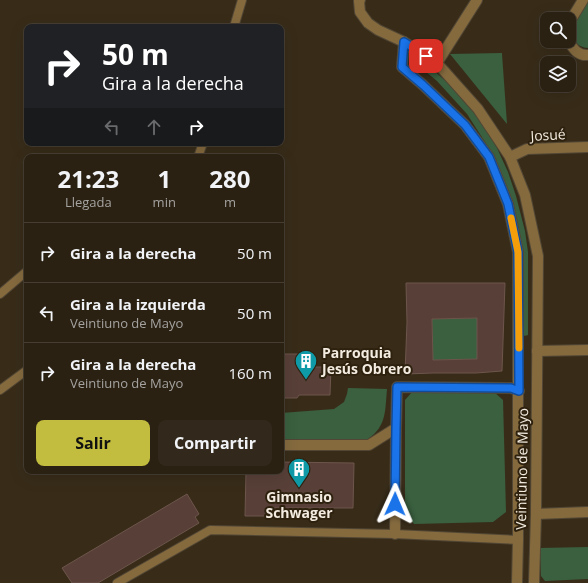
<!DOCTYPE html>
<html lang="es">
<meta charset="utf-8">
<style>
body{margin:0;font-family:"Open Sans",sans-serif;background:#32291c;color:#f1f3f6;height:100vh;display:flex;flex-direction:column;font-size:15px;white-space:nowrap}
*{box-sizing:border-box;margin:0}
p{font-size:13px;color:#a5a3a0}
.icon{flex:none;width:22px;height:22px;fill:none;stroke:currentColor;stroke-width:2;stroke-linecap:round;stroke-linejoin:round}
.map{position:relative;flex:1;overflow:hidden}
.side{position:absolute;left:24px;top:154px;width:260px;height:320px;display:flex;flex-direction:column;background:#2a2113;border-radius:8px;box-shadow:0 4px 16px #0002,0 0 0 1px #463e33}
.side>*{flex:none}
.guide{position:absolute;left:24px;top:24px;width:260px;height:122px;border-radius:8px;box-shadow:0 4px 16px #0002,0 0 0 1px #463e33;background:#202124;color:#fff;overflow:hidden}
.controls{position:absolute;left:540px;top:12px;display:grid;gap:8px}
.controls a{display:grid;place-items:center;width:36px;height:36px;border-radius:8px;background:#2a2113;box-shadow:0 4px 16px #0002,0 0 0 1px #463e33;font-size:20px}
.pin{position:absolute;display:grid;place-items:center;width:34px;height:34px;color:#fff;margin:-17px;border-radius:8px;box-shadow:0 2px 6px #0006}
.me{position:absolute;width:44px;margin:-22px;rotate:1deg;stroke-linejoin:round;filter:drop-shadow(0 0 3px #0008)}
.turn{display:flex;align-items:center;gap:14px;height:84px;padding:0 12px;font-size:18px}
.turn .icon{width:52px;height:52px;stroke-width:2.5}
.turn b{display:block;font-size:28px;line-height:34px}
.lanes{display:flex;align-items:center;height:38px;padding:0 12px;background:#0003;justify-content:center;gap:20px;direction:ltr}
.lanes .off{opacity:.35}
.eta{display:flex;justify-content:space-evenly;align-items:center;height:68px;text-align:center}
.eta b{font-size:24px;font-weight:700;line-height:28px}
.cta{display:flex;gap:8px;margin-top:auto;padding:8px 12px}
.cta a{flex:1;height:46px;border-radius:8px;background:#c2bd3f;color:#111;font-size:16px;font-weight:700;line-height:46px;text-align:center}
.cta a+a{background:#32291c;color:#f1f3f6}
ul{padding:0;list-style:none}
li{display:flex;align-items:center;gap:12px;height:60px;padding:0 12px;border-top:1px solid #463e33}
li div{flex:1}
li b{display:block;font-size:15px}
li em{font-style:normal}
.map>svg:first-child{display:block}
.green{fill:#3a603f}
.building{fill:#584038;stroke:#6d554c;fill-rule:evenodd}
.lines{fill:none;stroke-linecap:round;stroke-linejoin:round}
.service-casing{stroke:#524735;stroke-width:10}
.minor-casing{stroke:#524735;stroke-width:12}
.service{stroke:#856a3e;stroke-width:8}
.minor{stroke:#856a3e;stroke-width:10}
.route-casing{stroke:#114b97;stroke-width:10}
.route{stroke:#1a73e8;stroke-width:7}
.slow{stroke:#f59e0b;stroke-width:7}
.labels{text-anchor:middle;stroke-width:4;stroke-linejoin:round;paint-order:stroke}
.street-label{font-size:14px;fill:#f4ece0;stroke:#2e220f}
.poi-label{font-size:14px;font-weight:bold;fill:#f4ece0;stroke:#2e220f;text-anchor:start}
</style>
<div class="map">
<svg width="588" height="583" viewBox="0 0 588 583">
<rect width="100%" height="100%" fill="#382c19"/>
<g class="green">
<path d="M 586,0 L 588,0 L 588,48 C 583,48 577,45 575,41 C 566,26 578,13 586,0 Z"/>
<path d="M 408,51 L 411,51 L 448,83 L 473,109 L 497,148 L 508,172 L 516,196 L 525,231 L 528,252 L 528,335 C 526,336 524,336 522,335 L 521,252 L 492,156 L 485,142 L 467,114 L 437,81 L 407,56 Z"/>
<polygon points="502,53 502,54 507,124 450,54"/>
<polygon points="477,318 477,359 433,360 432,319"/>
<path d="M 348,388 L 387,389 C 385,410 387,426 368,439 L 281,440 L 281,413 L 334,409 L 344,402 L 347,394 Z"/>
<polygon points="413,391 494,392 503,400 506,512 493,522 414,524 405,513 405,400"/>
<polygon points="588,547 588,579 545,581 541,576 540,548"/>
</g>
<g class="building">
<path d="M 406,283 L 505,283 L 502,371 L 476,373 L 433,373 L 405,374 L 407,322 ZM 477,318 L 477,359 L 433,360 L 432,319 Z"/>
<polygon points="281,354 304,354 303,367 331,367 330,395 299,395 297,398 281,398"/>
<polygon points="281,462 354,463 353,508 271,508 271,516 245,516 246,471 281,471"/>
<polygon points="187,494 199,514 195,517 199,523 98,583 72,583 62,568"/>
</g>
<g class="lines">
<g class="service-casing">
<g id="service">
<polyline points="234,27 242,0"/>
<polyline points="198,157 203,143"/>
<polyline points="0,294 27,271"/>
<polyline points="0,390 27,370"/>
<polyline points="117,583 210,530 395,534 518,540"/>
</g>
</g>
<g class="minor-casing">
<g id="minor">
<polyline points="360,0 359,1 360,12 368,23 378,30 404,42 437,63 478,109 510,157 525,195 538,256 536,514 534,583"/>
<polyline points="569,23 583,0"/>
<path d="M 569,41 C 573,49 578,56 588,55"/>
<polyline points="404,42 402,67 423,85 465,125 489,157 508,204 518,252 518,540 517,583"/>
<polyline points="437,63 477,0"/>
<polyline points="510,157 527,149 588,147"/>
<polyline points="537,351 588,350"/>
<polyline points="281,445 369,445 396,428"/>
<polyline points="536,514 588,512"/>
<polyline points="395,534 396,428 397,387 511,388 519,391"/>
</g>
</g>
<use href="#service" class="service"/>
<use href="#minor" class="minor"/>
</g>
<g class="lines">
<g class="route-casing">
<polyline id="route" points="395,504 396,428 397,387 511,388 519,391 518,252 508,204 489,157 465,125 423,85 402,67 404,42 426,56"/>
</g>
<use href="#route" class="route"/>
<polyline class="slow" points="511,218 518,252 519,348"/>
</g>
<defs>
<g id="building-pin" transform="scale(1.15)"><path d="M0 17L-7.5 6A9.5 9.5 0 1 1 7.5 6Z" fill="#0f9aa8" stroke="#2e220f"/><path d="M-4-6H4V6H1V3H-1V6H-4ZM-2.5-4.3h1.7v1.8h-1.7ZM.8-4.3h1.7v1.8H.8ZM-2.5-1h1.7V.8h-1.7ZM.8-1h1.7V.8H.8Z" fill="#fff"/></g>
</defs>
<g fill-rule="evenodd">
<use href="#building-pin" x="306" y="361"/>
<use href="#building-pin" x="299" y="469"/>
</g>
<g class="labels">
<g class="street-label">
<text transform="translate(548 135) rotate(-3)" y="5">Josué</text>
<text transform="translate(522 469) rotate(-89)" y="5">Veintiuno de Mayo</text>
</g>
<g class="poi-label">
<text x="322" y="358">Parroquia<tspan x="322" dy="16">Jesús Obrero</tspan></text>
<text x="299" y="502" text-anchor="middle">Gimnasio<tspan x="299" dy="16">Schwager</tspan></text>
</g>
</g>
</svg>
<div class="controls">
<a><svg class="icon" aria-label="search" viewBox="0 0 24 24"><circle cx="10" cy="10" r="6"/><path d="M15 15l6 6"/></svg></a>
<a><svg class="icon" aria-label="layers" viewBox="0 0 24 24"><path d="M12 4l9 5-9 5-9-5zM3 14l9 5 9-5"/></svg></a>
</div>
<div class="pin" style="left:426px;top:56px;background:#d93025"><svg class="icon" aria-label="arrive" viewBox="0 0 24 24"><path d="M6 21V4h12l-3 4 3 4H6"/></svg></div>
<svg class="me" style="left:395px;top:504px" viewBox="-20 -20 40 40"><path d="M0-17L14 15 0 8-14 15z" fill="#1a73e8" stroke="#fff" stroke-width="4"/></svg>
<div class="guide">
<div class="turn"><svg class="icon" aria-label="right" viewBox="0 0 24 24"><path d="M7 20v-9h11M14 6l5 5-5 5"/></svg><div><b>50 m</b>Gira a la derecha</div></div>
<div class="lanes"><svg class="icon off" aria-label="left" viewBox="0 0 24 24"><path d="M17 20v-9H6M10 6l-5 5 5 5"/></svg><svg class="icon off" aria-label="ahead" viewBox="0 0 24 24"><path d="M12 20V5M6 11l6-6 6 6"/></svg><svg class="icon" aria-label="right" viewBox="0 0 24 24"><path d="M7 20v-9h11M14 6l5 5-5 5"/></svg></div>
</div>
<section class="side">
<div class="eta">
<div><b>21:23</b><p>Llegada</p></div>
<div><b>1</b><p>min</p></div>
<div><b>280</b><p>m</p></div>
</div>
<ul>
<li><svg class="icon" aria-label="right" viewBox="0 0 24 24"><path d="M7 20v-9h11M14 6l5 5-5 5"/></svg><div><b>Gira a la derecha</b></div><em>50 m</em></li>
<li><svg class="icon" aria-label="left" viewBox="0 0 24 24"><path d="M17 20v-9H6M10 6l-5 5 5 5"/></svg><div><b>Gira a la izquierda</b><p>Veintiuno de Mayo</p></div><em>50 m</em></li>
<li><svg class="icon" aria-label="right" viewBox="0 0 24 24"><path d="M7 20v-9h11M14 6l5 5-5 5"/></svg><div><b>Gira a la derecha</b><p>Veintiuno de Mayo</p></div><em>160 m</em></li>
</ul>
<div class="cta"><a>Salir</a><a>Compartir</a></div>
</section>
</div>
